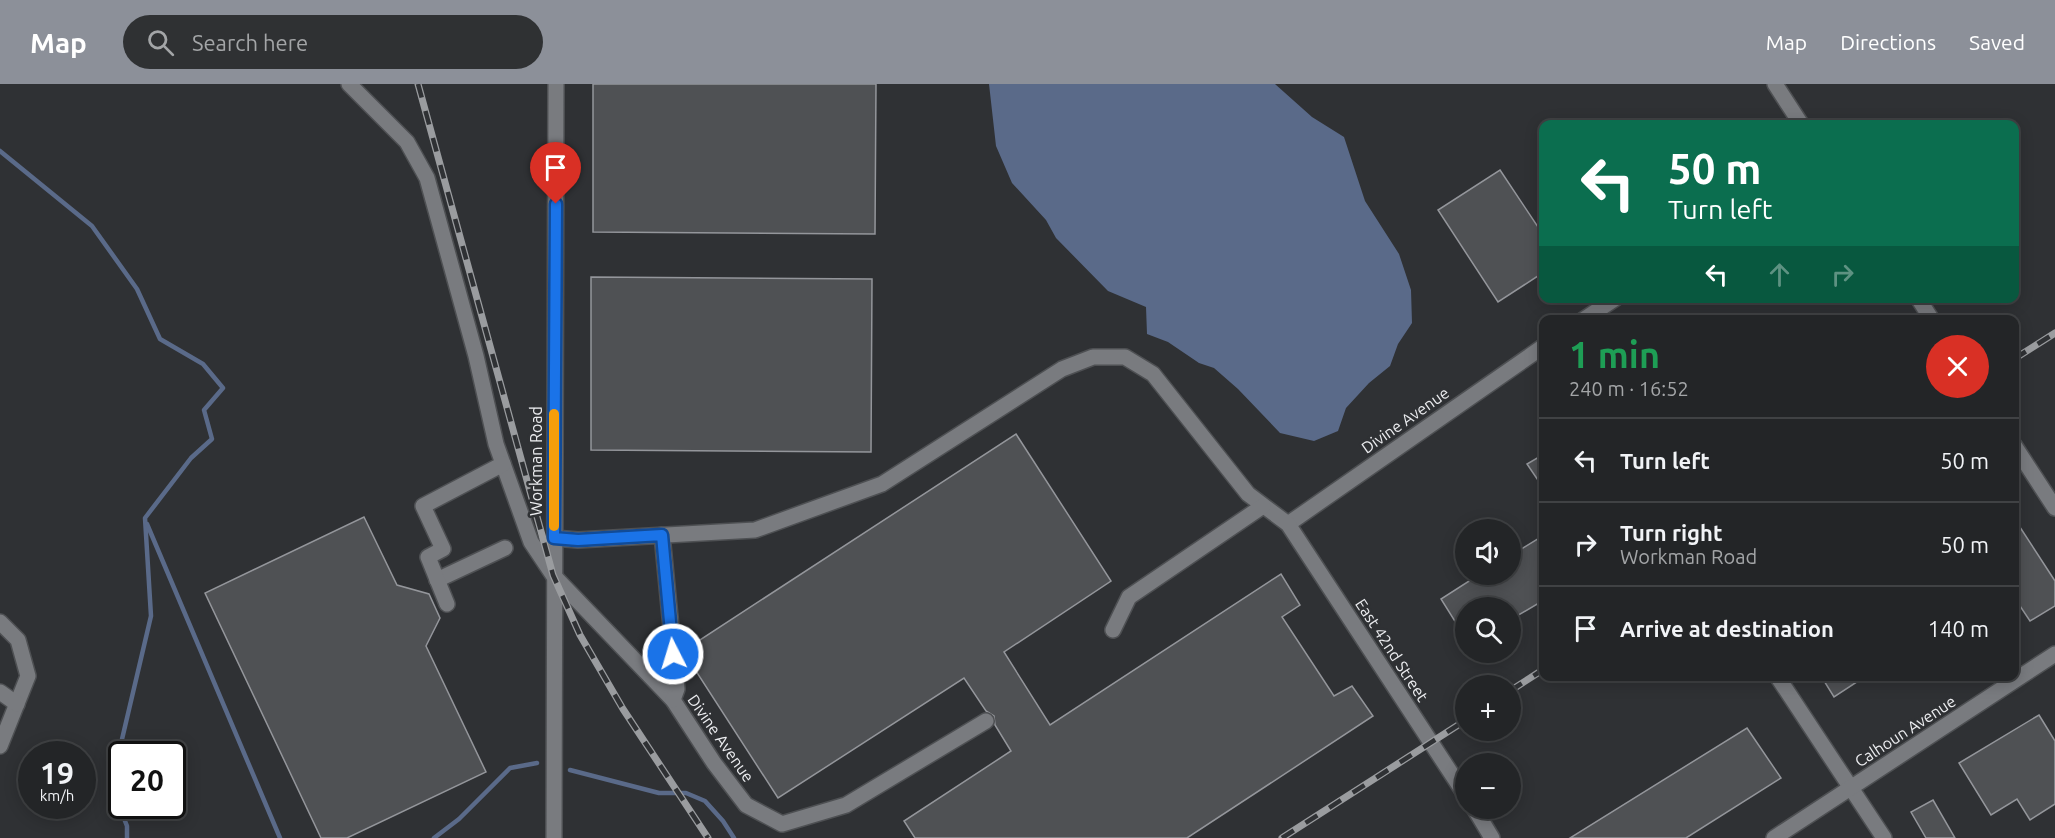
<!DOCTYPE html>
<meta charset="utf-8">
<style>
body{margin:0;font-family:Ubuntu,sans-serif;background:#2f3133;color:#f1f3f6;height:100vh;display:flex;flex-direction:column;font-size:22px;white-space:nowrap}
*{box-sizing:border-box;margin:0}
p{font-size:20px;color:#a3a5a7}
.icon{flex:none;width:33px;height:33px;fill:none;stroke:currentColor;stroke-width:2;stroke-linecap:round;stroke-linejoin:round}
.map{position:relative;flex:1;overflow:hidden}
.sheet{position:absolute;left:1539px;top:231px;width:480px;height:366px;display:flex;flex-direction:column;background:#232527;border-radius:12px;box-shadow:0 3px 15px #0003,0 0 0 2px #404244}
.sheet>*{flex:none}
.top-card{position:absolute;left:1539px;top:36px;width:480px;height:183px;border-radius:12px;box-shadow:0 3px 15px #0003,0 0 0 2px #404244;background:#0b6e4f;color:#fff;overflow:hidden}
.buttons{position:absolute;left:1455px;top:435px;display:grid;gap:12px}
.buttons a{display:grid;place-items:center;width:66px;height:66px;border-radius:50%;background:#232527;box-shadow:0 3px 15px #0003,0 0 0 2px #404244;font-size:30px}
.speed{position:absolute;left:18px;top:657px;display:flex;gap:12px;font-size:30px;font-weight:700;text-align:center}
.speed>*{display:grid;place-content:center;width:78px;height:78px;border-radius:50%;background:#232527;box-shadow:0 3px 15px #0003,0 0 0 2px #404244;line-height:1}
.speed small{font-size:15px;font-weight:400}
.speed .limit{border:3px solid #111;border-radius:9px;background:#fff;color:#111}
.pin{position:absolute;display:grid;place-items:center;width:51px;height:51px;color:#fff;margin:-62px -26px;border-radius:50% 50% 50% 0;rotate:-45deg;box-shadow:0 0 6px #0007}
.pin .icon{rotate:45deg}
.me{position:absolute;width:66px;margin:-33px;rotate:355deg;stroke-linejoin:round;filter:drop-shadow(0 0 4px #0008)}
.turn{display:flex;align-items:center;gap:21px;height:126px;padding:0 30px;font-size:27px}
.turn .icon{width:78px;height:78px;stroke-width:2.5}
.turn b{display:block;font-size:42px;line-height:51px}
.lanes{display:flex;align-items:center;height:57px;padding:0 30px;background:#0003;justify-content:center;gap:30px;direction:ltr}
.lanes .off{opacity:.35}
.round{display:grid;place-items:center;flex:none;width:63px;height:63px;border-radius:32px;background:#2f3133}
.summary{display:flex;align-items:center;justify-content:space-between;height:102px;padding:0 30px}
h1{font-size:36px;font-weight:600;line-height:45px;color:#1e9e55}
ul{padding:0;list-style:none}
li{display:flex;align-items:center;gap:18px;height:84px;padding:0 30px;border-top:2px solid #404244}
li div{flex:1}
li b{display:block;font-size:22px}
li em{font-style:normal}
header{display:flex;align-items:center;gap:36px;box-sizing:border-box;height:84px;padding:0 30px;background:#8c9099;color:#fff}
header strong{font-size:28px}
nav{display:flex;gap:33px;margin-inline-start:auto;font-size:21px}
.search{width:420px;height:54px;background:#2f3133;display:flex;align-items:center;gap:15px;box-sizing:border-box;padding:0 21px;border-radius:33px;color:#a3a5a7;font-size:22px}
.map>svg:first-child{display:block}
.water{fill:#5a6a89}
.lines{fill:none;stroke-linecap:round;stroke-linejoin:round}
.stream{stroke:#5a6a89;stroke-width:4.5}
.building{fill:#4f5154;stroke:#94969b;stroke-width:1.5}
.minor-casing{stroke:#4e5053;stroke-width:18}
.minor{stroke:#797b7f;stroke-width:15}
.rail-casing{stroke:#9a9c9f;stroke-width:7}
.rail{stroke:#2f3134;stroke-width:4.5;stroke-dasharray:14;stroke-linecap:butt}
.route-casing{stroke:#114b97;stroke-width:15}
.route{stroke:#1a73e8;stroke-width:10}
.slow{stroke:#f59e0b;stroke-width:10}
.labels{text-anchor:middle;stroke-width:5;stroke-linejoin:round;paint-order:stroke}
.street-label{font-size:16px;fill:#ecedf0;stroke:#2f3134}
</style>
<header>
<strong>Map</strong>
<div class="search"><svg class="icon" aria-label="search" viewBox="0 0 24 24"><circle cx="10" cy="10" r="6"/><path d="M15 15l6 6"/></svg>Search here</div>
<nav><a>Map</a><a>Directions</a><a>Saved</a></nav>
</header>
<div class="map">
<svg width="2055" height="754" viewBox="0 0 2055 754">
<rect width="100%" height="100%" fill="#2f3134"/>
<polygon class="water" points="989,0 1275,0 1312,33 1344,53 1365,117 1399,170 1411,206 1412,239 1398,260 1390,282 1369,299 1346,324 1338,347 1314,357 1280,349 1238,305 1214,284 1199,279 1168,258 1147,250 1146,223 1108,207 1056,154 1046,136 1012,99 996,62"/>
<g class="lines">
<g class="stream">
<polyline points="0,67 92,142 137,205 160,255 203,280 223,304 204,326 212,355 191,374 145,434 151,532 111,702 127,742 127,754"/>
<polyline points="147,440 280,754"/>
<polyline points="570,686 659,709 686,709 705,717 723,737 734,754"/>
<polyline points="434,754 459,735 510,684 537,679"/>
</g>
</g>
<g class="building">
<polygon points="593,0 876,0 875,150 593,148"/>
<polygon points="1500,86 1544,152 1544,188 1498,218 1438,126"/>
<polygon points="591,193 872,195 871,368 591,366"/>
<polygon points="1016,350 1111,497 1004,568 1050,641 1281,490 1300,521 1282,533 1334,612 1352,602 1373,632 1187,754 915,754 904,737 1011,667 995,641 994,632 986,627 964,594 778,714 683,567"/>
<polygon points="1544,370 1544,405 1527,380"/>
<polygon points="364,433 397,501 429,510 440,534 426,562 486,688 347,754 321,754 205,509"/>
<polygon points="2014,434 2055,497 2055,522 2030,537 2014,513"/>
<polygon points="1544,451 1544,516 1510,536 1510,524 1466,524 1466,555 1441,515 1480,490 1510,490 1510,472"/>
<polygon points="1821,592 1866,592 1834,613"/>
<polygon points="2039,631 2055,657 2055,720 2030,736 2017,715 1991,731 1959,679"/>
<polygon points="1747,644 1781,694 1686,754 1570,754"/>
<polygon points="1933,716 1955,754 1926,754 1911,728"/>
</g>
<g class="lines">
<g class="minor-casing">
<g id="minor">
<polyline points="349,0 407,58 427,94 476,272 496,360 531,458 553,491 673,616 714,679 746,721 782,740 846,721 986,637"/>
<polyline points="1775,0 1801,40"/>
<polyline points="1918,214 1932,236"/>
<polyline points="1583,236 1616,214"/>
<polyline points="2014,361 2055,424"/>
<polyline points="1288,440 1544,262"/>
<polyline points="662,451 677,605 673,616"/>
<polyline points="554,454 578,456 755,446 882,400 1062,285 1093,273 1125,273 1153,290 1248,410 1288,440 1466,712"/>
<polyline points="437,496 505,464"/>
<polyline points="447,520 428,473 443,465 423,422 503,380"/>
<polyline points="0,538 18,556 28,592 0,662"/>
<polyline points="1113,546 1129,513 1263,422"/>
<polyline points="1777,592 1884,754"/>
<polyline points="0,608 17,620"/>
<polyline points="1474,724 1492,754"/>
<polyline points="554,754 556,0"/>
<polyline points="1774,754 2055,570"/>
</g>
</g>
<use href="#minor" class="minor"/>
<g class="rail-casing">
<g id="rail">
<polyline points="418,0 553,491 580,551 623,625 708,754"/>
<polyline points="2014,275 2055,249"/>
<polyline points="1510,607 1544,585"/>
<polyline points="1282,754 1466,636"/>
</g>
</g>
<use href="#rail" class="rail"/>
</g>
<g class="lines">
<g class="route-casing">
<polyline id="route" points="556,120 554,454 578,456 662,451 673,570"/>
</g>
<use href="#route" class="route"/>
<polyline class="slow" points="554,442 554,330"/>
</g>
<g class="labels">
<g class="street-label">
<text transform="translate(1405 336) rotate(-35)" y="6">Divine Avenue</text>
<text transform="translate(536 377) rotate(-90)" y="6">Workman Road</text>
<text transform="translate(1392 566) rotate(57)" y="6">East 42nd Street</text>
<text transform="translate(1905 647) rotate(-33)" y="6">Calhoun Avenue</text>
<text transform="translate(721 654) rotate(55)" y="6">Divine Avenue</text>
</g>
</g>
</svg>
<div class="buttons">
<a><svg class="icon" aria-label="sound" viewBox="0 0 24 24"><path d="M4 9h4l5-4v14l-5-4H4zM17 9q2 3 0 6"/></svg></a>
<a><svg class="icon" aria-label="search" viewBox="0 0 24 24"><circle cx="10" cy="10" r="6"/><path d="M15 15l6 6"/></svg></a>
<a>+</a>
<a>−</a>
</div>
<div class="speed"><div>19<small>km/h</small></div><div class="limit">20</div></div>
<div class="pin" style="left:556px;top:120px;background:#d93025"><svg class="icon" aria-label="arrive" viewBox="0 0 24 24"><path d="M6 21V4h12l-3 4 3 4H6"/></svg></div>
<svg class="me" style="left:673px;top:570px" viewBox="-20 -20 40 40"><circle r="17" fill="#1a73e8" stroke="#fff" stroke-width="3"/><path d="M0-11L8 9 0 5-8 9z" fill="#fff"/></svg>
<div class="top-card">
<div class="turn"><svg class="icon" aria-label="left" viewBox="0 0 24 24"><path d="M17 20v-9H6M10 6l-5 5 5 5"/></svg><div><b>50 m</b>Turn left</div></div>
<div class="lanes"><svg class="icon" aria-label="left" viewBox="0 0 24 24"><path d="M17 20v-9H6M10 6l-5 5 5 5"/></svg><svg class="icon off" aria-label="ahead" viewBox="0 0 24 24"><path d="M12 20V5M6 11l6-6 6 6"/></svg><svg class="icon off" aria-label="right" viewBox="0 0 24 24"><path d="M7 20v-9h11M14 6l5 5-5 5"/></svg></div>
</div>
<section class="sheet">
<div class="summary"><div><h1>1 min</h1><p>240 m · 16:52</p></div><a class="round" style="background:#d93025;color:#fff"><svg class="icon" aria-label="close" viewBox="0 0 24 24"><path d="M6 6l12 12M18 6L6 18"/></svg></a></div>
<ul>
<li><svg class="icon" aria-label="left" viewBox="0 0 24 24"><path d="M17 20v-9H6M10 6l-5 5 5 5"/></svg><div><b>Turn left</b></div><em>50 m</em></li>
<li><svg class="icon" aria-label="right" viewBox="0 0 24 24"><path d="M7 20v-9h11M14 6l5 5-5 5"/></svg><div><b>Turn right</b><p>Workman Road</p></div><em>50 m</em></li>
<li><svg class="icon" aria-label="arrive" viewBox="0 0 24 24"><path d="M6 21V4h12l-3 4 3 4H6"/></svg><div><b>Arrive at destination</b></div><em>140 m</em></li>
</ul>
</section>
</div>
